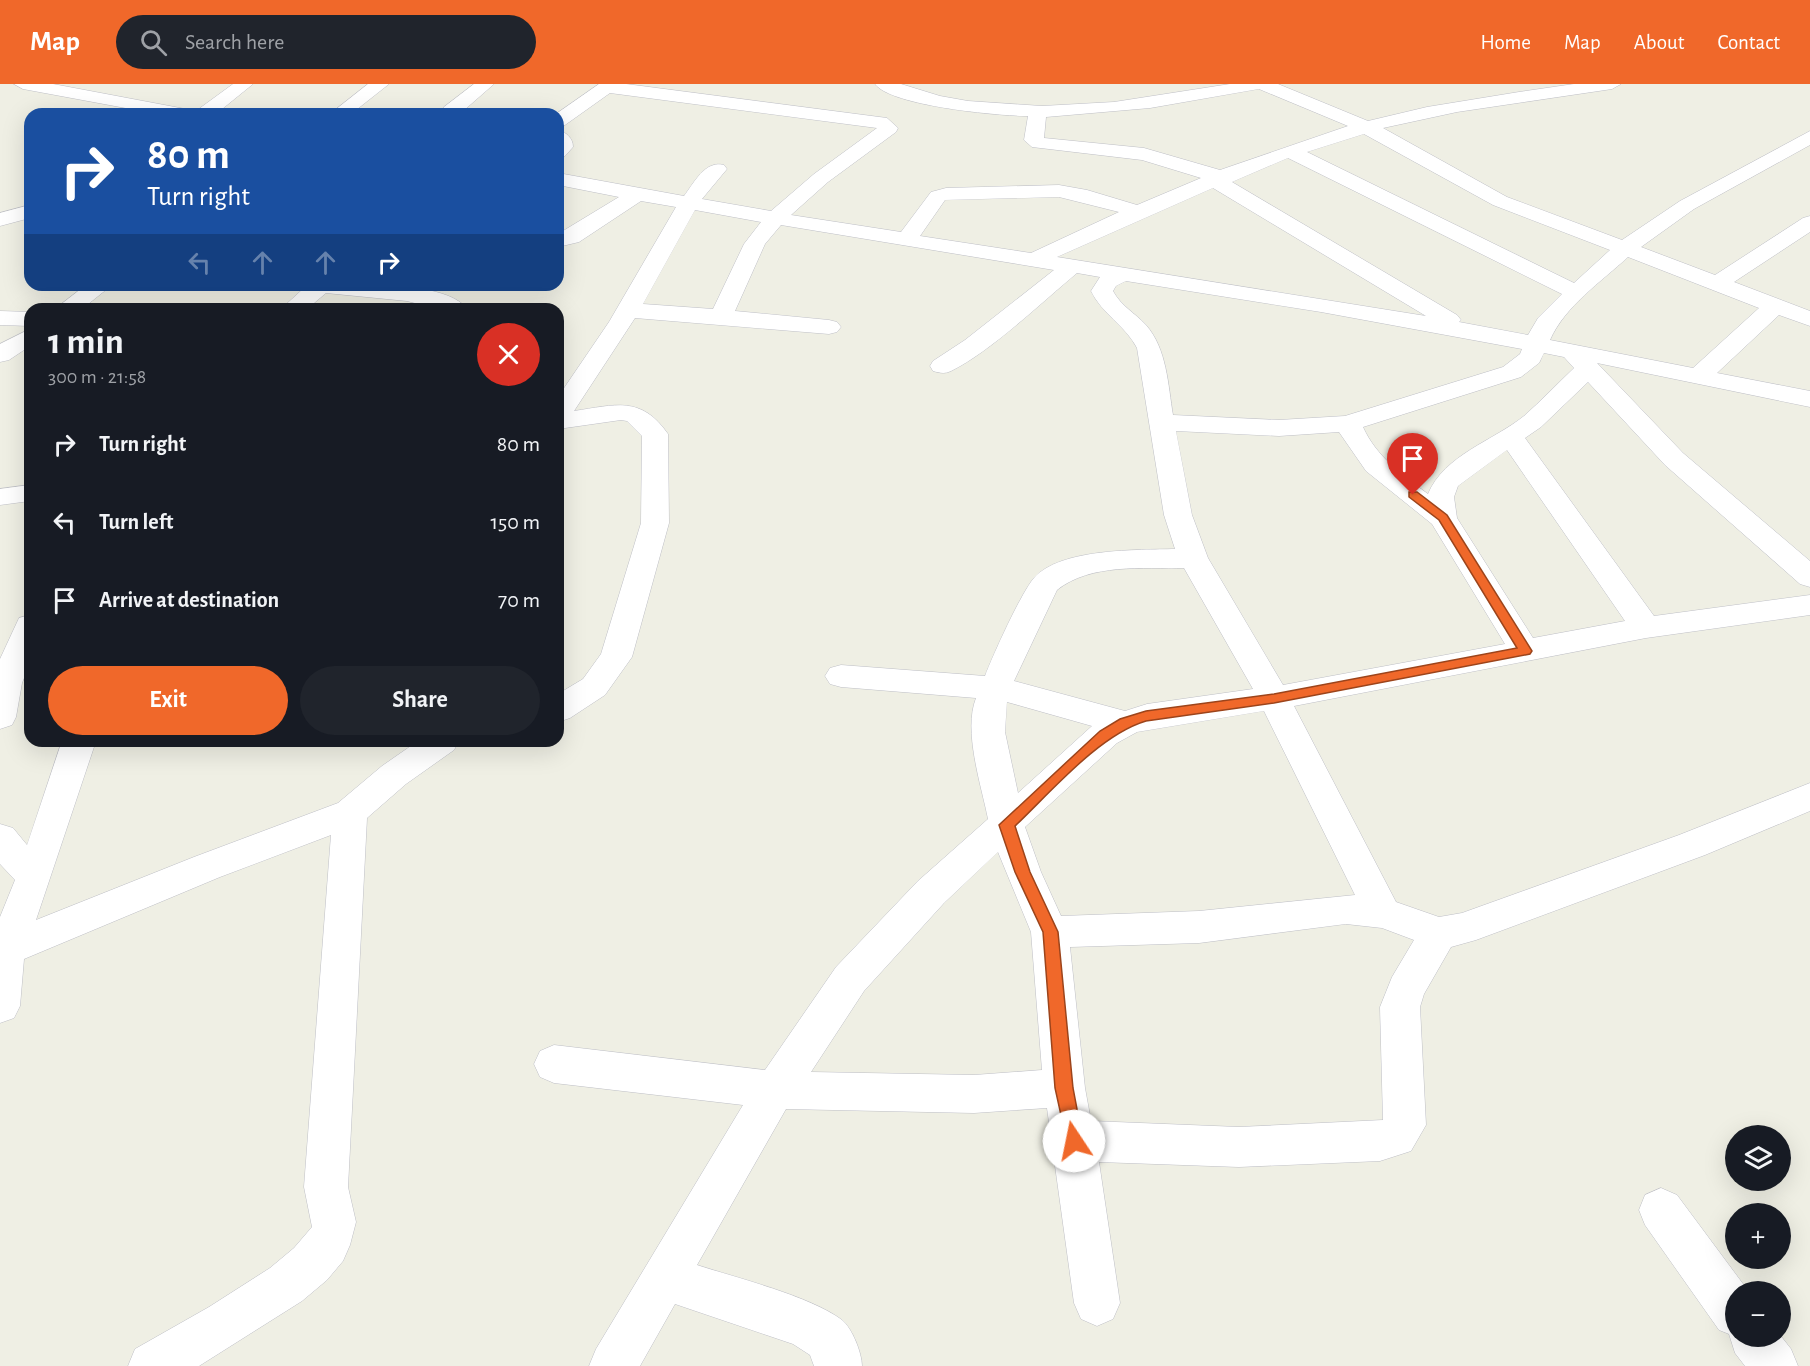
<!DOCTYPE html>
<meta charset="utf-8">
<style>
body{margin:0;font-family:"Alegreya Sans",sans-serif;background:#20242c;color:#f1f3f6;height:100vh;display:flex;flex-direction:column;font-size:22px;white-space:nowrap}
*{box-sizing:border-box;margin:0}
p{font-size:20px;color:#9ea1a6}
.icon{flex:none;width:33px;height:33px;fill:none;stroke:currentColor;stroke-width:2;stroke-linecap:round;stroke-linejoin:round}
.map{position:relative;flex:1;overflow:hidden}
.drawer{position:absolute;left:24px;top:219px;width:540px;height:444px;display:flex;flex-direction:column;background:#171b24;border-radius:18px;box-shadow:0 6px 24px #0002}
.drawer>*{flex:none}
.guide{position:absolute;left:24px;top:24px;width:540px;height:183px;border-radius:18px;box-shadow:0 6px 24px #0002;background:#1a4fa0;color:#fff;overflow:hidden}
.controls{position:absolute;left:1725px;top:1041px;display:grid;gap:12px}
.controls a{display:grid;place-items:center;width:66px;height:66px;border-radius:50%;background:#171b24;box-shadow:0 6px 24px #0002;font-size:30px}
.pin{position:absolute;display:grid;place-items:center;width:51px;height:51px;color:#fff;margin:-62px -26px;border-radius:50% 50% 50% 0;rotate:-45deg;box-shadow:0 0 6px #0007}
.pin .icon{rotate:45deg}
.me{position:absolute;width:66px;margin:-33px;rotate:349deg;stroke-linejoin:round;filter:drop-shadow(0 0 4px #0008)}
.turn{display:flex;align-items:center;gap:21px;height:126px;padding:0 24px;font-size:27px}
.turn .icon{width:78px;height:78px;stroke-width:2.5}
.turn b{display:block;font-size:42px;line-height:51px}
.lanes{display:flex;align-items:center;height:57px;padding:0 24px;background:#0003;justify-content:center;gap:30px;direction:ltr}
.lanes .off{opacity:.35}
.round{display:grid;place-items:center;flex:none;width:63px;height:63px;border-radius:32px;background:#20242c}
.headline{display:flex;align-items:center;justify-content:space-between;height:102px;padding:0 24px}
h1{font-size:36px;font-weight:700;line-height:45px}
.primary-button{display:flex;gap:12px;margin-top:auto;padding:12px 24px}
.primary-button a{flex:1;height:69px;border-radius:36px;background:#f0682a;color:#fff;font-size:24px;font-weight:700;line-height:69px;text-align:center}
.primary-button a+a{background:#20242c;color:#f1f3f6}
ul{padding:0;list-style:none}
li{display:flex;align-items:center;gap:18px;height:78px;padding:0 24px}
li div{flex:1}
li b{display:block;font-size:22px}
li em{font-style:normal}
header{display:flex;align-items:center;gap:36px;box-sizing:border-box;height:84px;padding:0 30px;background:#f0682a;color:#fff}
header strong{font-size:28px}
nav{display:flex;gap:33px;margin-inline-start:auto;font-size:21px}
.search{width:420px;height:54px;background:#20242c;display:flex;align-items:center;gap:15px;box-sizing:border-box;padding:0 21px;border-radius:33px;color:#9ea1a6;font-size:22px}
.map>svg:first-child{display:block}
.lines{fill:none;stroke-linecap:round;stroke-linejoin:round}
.minor-casing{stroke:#bebfc6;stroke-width:1}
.minor{fill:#fff;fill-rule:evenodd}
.route{fill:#f0682a;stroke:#9c441b;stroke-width:1.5}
</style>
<header>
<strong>Map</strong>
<div class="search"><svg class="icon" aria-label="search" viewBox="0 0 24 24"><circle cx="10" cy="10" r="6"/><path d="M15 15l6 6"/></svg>Search here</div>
<nav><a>Home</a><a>Map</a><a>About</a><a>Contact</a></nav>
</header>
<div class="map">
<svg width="1810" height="1282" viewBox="0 0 1810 1282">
<rect width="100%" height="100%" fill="#efefe4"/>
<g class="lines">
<g class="minor-casing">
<g id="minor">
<polygon points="14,0 53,0 196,27 233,0 253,0 216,30 158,30 23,5"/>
<polygon points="368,0 389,0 351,30 330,30"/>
<polygon points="474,0 494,0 462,28 463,30 444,30 442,27 444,23"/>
<path d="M 599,0 L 626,0 L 887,34 L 898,44 L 896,48 L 828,98 L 791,131 L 901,148 L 931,108 L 946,104 L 1059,101 L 1087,106 L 1137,121 L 1201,94 L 1142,76 L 1032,63 L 1024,56 L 1028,32 C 1000,32 891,22 875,0 L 901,0 L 940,12 L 968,17 L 1042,22 L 1114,18 L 1230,0 L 1278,0 L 1368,37 L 1427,23 L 1519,8 L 1574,0 L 1621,0 L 1612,5 L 1457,28 L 1383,44 L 1507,113 L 1622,156 L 1680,117 L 1810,47 L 1810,61 L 1694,125 L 1641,163 L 1715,191 L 1803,134 L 1810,132 L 1810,148 L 1734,198 L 1810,227 L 1810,242 L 1779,231 L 1717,289 L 1810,307 L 1810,323 L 1597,279 L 1683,369 L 1810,477 L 1810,503 L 1800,500 L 1665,381 L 1588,298 L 1541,343 L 1525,354 L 1654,532 L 1810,511 L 1810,531 L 1646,554 L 1294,622 L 1396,818 L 1439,833 L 1462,829 L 1679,751 L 1810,699 L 1810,727 L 1705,771 L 1476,856 L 1451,863 L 1424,910 L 1420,923 L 1426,1041 L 1411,1067 L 1380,1077 L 1239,1083 L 1099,1078 L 1120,1219 L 1113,1235 L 1097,1242 L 1081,1235 L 1074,1219 L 1047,1024 L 974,1029 L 786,1025 L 697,1181 C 737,1194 810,1212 842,1236 C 852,1244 862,1269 862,1282 L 814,1282 L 810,1271 L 793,1260 L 675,1220 L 640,1282 L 589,1282 L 596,1265 L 743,1021 L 554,999 L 540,993 L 534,980 L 540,967 L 554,961 L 765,986 L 836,883 L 918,797 L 988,735 C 981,700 963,647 976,614 L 841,603 L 830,600 L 825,592 L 830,584 L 841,581 L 985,592 C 993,571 1021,509 1034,494 C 1060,464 1139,466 1175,465 L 1164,431 L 1137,264 C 1125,241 1102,230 1091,207 L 1100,193 L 1077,189 C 1042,218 990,268 951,287 C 945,290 940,289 933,287 L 930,282 L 933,277 L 965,256 L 1054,186 L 781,141 L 765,160 L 735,227 L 829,236 L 837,238 L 841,243 L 837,248 L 829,250 L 635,234 L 574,327 C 615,321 641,311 668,350 L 669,439 L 632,573 L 605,611 L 570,634 L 558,638 L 558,610 L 583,595 L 601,570 L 641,439 L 642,352 L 627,337 L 621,336 L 558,345 L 558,313 L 609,238 L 676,123 L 641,117 L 579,158 L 558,163 L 558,150 L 619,113 L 558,101 L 558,89 L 684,112 C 694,99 705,76 724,81 L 727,85 L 702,115 L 771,127 L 814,90 L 877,44 L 610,9 L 565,41 L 558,43 L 558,30 L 556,30 ZM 1259,5 L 1348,42 L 1220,86 L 1144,64 L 1044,54 L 1046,33 L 1150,24 ZM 1364,50 L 1493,121 L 1610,166 L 1574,199 L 1307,68 ZM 1288,74 L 1562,210 L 1538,234 L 1528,251 L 1459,238 L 1461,236 L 1457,231 L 1232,98 ZM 1213,104 L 1426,232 L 1057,173 ZM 1059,113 L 1119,128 L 1031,169 L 920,152 L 945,116 ZM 695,126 L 761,138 L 744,160 L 713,225 L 643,220 ZM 1628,173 L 1759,224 L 1693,284 L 1550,256 C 1565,222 1601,198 1628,173 ZM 1126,197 L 1321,228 L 1522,265 L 1520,270 L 1503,283 L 1345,332 L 1279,336 L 1173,331 C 1168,301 1167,265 1146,241 C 1135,229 1121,222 1113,207 L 1116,202 ZM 1544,269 L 1564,273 L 1574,284 C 1557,300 1541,317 1524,332 C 1493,357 1444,371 1428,410 C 1402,391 1376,372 1363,343 L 1521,293 L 1539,279 ZM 1176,347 L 1279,352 L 1339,348 L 1366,387 L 1432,440 L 1505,560 L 1283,601 L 1208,474 L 1192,431 ZM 1507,366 L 1625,537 L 1533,554 L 1457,434 L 1454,413 L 1458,402 ZM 1184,484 L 1253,605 L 1147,620 L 1125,627 L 1014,597 L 1057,506 C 1091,479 1143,485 1184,484 ZM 1007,618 L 1092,642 L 1018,709 L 1005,648 ZM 1264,627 L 1355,811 L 1199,827 L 1061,832 L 1041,788 L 1025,743 L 1117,659 L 1137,648 ZM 998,768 L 1031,848 L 1042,986 L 974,991 L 811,988 L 864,907 L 944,819 ZM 1346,840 L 1382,844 L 1414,856 L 1392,893 L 1380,923 L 1383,1036 L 1239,1043 L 1091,1037 L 1085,1004 L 1070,863 L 1199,859 Z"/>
<path d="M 558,46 C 566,48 573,54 573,63 L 565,72 L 558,74 Z"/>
<polygon points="30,121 30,134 0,142 0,129"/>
<polygon points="86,201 112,201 82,225 55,225"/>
<path d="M 302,201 C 337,201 445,194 467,225 L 438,225 L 407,217 L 326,209 L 307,225 L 281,225 L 304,204 Z"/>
<polygon points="0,227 30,228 30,242 0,241"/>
<polygon points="30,245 30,262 9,276 0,278 0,260"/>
<polygon points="30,401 30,417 0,421 0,405"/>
<polygon points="30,531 30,579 22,599 16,633 12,641 0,645 0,575 19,534"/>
<polygon points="62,657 96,657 36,836 194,773 338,719 382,682 418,657 459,657 454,666 406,700 367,734 348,1103 356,1138 350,1161 343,1177 327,1196 302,1217 199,1282 128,1282 135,1265 209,1223 270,1184 294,1164 312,1143 304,1103 331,751 220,793 24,875 20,922 14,934 0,939 0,833 15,796 0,780 0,740 13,744 27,761"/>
<polygon points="1661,1104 1677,1111 1749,1208 1736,1208 1736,1252 1780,1251 1791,1265 1798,1282 1745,1282 1735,1269 1729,1250 1719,1246 1645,1141 1639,1126 1645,1111"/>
</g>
</g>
<use href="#minor" class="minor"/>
</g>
<path class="route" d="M 1409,408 L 1417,408 L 1447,431 L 1532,567 L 1530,570 L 1274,619 L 1146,637 C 1099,651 1051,708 1015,742 L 1030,788 L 1058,848 L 1073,1004 L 1083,1057 L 1080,1063 L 1074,1065 L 1068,1063 L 1055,1004 L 1043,848 L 1015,788 L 999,741 L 1100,647 L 1120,635 L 1146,627 L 1274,610 L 1517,564 L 1439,436 L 1409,413 Z"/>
</svg>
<div class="controls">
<a><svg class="icon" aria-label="layers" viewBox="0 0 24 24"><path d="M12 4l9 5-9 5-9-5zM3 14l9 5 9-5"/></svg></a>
<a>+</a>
<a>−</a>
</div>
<div class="pin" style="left:1413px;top:411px;background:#d93025"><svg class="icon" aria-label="arrive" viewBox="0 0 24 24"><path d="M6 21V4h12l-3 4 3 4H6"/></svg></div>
<svg class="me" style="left:1074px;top:1057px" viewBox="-20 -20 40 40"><circle r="19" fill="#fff"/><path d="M0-13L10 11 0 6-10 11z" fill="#f0682a"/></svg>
<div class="guide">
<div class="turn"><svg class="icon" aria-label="right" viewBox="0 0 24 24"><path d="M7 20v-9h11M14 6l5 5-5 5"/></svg><div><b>80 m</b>Turn right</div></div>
<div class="lanes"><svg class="icon off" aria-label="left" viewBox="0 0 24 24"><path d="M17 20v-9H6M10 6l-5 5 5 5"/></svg><svg class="icon off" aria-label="ahead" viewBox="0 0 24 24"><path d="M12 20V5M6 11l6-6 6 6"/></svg><svg class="icon off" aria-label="ahead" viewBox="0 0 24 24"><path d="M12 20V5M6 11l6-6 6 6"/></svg><svg class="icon" aria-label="right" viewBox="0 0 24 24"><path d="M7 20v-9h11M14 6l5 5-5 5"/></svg></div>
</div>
<section class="drawer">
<div class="headline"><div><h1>1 min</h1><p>300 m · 21:58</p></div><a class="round" style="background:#d93025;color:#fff"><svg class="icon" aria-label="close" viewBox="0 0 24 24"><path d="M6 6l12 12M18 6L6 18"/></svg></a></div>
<ul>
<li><svg class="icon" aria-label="right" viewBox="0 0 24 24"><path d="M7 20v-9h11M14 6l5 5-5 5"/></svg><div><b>Turn right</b></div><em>80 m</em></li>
<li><svg class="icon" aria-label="left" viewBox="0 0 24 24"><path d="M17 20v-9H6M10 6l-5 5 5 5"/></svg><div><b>Turn left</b></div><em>150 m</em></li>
<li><svg class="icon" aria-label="arrive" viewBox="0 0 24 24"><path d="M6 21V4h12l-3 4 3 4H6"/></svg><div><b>Arrive at destination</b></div><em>70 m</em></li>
</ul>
<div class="primary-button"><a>Exit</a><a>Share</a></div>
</section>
</div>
